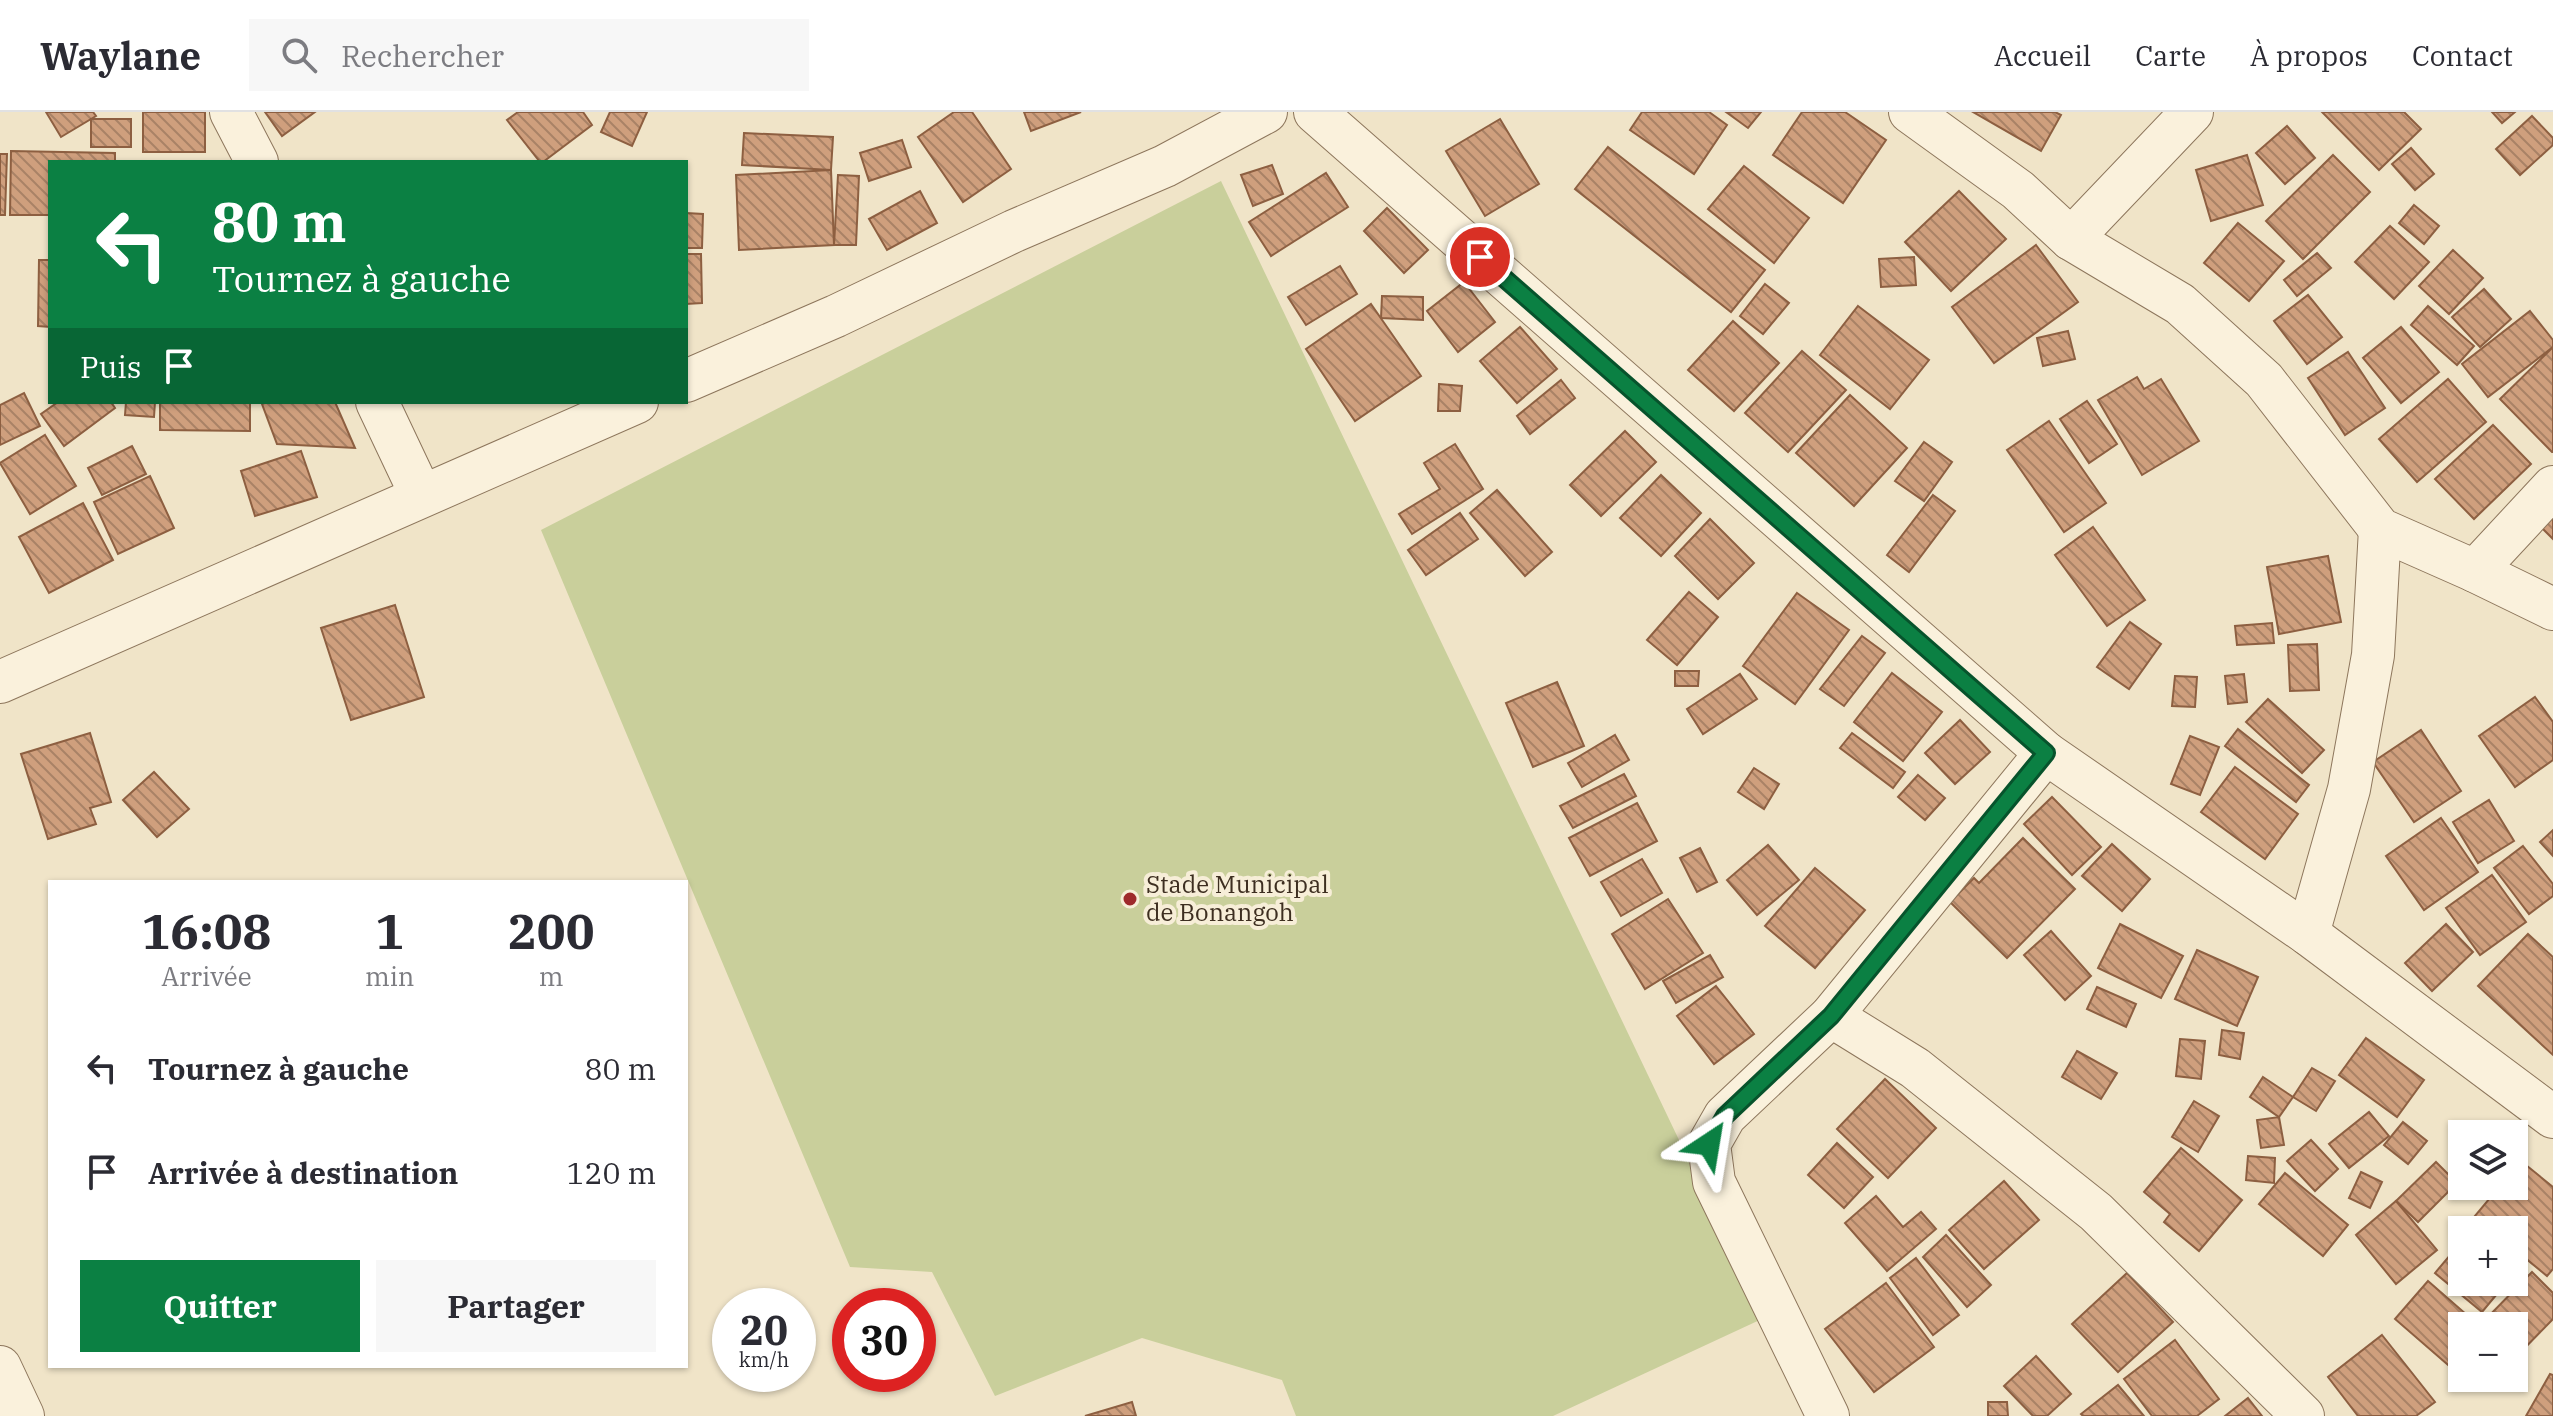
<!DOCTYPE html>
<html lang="fr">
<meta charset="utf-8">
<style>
body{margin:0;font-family:"IBM Plex Serif",serif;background:#f7f7f7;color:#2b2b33;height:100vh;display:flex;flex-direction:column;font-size:30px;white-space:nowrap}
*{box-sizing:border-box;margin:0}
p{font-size:26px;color:#7c7c81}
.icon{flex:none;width:44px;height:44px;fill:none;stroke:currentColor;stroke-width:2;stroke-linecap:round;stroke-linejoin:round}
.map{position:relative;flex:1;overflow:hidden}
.panel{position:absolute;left:48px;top:768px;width:640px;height:488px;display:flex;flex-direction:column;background:#fff;border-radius:0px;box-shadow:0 2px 6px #0004}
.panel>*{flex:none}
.banner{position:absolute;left:48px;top:48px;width:640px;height:244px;border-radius:0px;box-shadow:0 2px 6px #0004;background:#0b8043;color:#fff;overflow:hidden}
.buttons{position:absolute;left:2448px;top:1008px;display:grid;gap:16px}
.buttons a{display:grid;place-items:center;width:80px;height:80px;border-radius:0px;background:#fff;box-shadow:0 2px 6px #0004;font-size:40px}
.speed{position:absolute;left:712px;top:1176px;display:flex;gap:16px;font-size:40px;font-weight:700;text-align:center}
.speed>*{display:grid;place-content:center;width:104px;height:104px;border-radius:50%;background:#fff;box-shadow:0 2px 6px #0004;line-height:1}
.speed small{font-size:20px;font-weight:400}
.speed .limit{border:12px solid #d22;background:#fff;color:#111}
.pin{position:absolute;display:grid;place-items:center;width:68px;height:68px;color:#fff;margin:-34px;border:4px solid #fff;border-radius:50%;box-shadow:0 2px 8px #0007}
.me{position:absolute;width:88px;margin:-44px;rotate:33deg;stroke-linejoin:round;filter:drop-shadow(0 0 6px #0008)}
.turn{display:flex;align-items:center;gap:28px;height:168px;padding:0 32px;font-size:36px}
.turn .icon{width:104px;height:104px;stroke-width:2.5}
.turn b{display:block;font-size:56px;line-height:68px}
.then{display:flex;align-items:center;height:76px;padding:0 32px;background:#0003;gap:16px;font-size:30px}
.eta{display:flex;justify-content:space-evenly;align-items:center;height:136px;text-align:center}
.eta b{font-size:48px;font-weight:700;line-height:56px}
.primary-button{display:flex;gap:16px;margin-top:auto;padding:16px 32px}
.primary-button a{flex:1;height:92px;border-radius:0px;background:#0b8043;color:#fff;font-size:32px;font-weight:700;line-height:92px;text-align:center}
.primary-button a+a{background:#f7f7f7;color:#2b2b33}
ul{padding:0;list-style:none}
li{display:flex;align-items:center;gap:24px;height:104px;padding:0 32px}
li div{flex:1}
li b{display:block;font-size:30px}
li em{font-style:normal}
header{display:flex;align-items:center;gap:48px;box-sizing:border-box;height:112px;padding:0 40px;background:#fff;border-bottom:2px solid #e1e1e2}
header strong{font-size:38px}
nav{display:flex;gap:44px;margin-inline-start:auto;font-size:28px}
.search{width:560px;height:72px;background:#f7f7f7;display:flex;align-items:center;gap:20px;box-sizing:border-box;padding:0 28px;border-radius:0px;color:#7c7c81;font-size:30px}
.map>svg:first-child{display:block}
.pitch{fill:#c9cf9b}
.building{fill:url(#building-back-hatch);stroke:#8d5f41;stroke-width:2}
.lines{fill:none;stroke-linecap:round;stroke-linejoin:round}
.street-casing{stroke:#8d765c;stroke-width:44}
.street{stroke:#faf1dc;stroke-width:42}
.route-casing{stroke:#07532c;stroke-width:20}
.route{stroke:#0b8043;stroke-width:14}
.poi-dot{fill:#9e2a2b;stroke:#f7eed8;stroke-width:3}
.labels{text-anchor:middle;stroke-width:8;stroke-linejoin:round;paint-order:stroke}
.poi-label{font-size:24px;fill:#3d2e20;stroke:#f7eed8;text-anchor:start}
</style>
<header>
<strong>Waylane</strong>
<div class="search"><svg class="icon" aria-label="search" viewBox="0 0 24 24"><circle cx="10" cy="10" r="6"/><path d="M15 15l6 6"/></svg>Rechercher</div>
<nav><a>Accueil</a><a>Carte</a><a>À propos</a><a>Contact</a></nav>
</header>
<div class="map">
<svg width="2553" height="1304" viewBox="0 0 2553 1304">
<defs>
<pattern id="building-back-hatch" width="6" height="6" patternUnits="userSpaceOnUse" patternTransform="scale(2)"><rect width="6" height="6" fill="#cf9f7d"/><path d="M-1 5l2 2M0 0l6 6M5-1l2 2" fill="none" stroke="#a98266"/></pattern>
</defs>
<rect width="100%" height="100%" fill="#f0e4c8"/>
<polygon class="pitch" points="1221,69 1764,1206 1553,1304 1296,1304 1282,1268 1142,1226 995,1284 932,1160 850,1155 541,418"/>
<g class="building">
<polygon points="46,0 93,0 96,4 61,25"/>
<rect x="143" y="0" width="62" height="40"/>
<polygon points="265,0 315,0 282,24"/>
<polygon points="518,0 583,0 592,13 543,50 540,50 507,8"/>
<polygon points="610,0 647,0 632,34 601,20"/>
<polygon points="954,0 972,0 1011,57 963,90 918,25"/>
<polygon points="1024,0 1081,0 1031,19"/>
<polygon points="1642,0 1709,0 1727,13 1694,62 1630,18"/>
<polygon points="1726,0 1761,0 1748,16"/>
<polygon points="1802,0 1845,0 1886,28 1843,91 1773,43"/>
<polygon points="1973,0 2055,0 2061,3 2041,39"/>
<polygon points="2322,0 2404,0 2421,17 2379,58"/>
<polygon points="2492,0 2515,0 2502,11"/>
<polygon points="2532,4 2553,26 2553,33 2520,63 2496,37"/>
<rect x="91" y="7" width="40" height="28"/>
<polygon points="1500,7 1539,72 1485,104 1446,39"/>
<polygon points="2287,14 2315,46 2285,72 2256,41"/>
<polygon points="744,21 833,25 831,58 742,53"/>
<polygon points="902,28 911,55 869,69 860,41"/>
<polygon points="1608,35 1765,158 1731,200 1575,77"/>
<polygon points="2411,36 2434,62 2415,78 2392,52"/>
<polygon points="11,39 115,41 115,50 50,50 50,103 10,103"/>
<polygon points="0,42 7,42 5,103 0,103"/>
<polygon points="2247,43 2263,93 2211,109 2196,58"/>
<polygon points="2333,43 2370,80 2303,147 2266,109"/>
<polygon points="1272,53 1283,82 1253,94 1241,63"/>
<polygon points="1744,54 1809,106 1774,151 1708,97"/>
<polygon points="831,58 834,133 739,138 736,63"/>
<polygon points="1326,61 1348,95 1271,144 1249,110"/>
<polygon points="838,63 859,64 856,133 834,133"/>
<polygon points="920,79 937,111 887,138 869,107"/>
<polygon points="1959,79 2006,127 1951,179 1905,130"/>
<polygon points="2414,93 2439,114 2424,132 2399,111"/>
<polygon points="1387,96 1428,138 1404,161 1364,119"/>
<polygon points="686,101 703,102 702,136 686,136"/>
<polygon points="2238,111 2284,149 2249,189 2204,151"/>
<polygon points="2390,114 2429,150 2394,187 2355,150"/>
<polygon points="2036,133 2078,190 1994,251 1952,195"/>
<polygon points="2453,138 2483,166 2449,202 2419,174"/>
<polygon points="2317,141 2331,156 2297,184 2284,168"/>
<polygon points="686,142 701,142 702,191 686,192"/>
<polygon points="1914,145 1916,173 1881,175 1879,147"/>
<polygon points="39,148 50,148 50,215 38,214"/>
<polygon points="1340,154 1357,182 1306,213 1288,185"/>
<polygon points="1464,170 1495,210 1458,240 1427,199"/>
<polygon points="1765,172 1789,191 1763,222 1740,204"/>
<polygon points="2484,177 2511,207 2480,235 2452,205"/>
<polygon points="2308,183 2342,225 2307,252 2274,209"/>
<polygon points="1382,184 1423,185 1423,208 1381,206"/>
<polygon points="1371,192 1421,264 1355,309 1306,237"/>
<polygon points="1858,194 1929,248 1890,297 1820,243"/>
<polygon points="2428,194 2474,234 2457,253 2411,213"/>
<polygon points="2530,199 2553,228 2553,235 2488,285 2462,252"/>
<polygon points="1733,209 1779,251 1734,299 1688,258"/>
<polygon points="1520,215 1557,257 1517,291 1480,249"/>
<polygon points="2401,215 2439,260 2401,291 2363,246"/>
<polygon points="2068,219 2075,247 2043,254 2037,226"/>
<polygon points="2553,235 2553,340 2552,340 2500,287"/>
<polygon points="1802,239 1846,278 1788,340 1745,301"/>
<polygon points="2348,240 2385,296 2345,323 2308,266"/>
<polygon points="2137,265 2144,277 2161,267 2199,329 2142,363 2098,288"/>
<polygon points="2448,267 2486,310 2417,370 2379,327"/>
<polygon points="1561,268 1575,286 1530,322 1517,304"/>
<polygon points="1439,272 1462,274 1460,299 1438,299"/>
<polygon points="24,281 40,314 0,333 0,293"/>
<polygon points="1850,283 1907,336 1854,394 1796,341"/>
<polygon points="2087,289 2117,332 2089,351 2060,307"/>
<polygon points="58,290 111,290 115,296 64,334 41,302"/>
<polygon points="126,290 155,290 154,305 125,303"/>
<polygon points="160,290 250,290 250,319 160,318"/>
<polygon points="267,290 335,290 355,336 277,332 262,292"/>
<polygon points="2049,309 2106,391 2064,420 2007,338"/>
<polygon points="2493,313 2531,352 2474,407 2435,367"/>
<polygon points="1625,319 1656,350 1601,404 1570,373"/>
<polygon points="45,323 76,374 30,402 0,351"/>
<polygon points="1924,330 1952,350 1924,389 1895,369"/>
<polygon points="1455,332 1483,377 1412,422 1399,402 1440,377 1424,351"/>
<polygon points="132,334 146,362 102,383 88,356"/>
<polygon points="301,339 317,385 255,404 241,359"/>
<polygon points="1661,363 1701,401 1661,444 1620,406"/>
<polygon points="150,364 174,416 118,442 94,390"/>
<polygon points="1497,378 1552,440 1525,464 1470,401"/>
<polygon points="1933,383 1955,399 1909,460 1887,443"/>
<polygon points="83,391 113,448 49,481 19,425"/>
<polygon points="1460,401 1478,427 1426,463 1408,438"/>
<polygon points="2553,404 2553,427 2541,415"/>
<polygon points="1710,407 1754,451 1718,487 1675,444"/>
<polygon points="2093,415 2145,488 2107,514 2055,443"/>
<polygon points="2328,444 2341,510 2279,522 2267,455"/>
<polygon points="1689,480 1718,505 1677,553 1647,528"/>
<polygon points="1797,481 1849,518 1795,592 1743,554"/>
<polygon points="395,493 424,585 351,608 321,516"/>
<polygon points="2130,510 2161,532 2129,577 2097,555"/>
<polygon points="2272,511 2274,531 2237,533 2235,514"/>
<polygon points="1862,524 1885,541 1844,594 1820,577"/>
<polygon points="2317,532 2319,578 2290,579 2288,533"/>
<polygon points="1675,559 1699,559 1698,574 1675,574"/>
<polygon points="1892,561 1942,600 1903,649 1854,610"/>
<polygon points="1740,562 1757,587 1703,622 1687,597"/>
<polygon points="2244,562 2247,590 2228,592 2225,564"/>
<polygon points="2175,564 2197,565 2195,595 2172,594"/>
<polygon points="1557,570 1584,634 1533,655 1506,591"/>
<polygon points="2535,585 2553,610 2553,648 2515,675 2479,624"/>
<polygon points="2268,587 2324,638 2302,661 2246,610"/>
<polygon points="1960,608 1990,640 1955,672 1925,641"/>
<polygon points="2238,617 2309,673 2296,690 2225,634"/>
<polygon points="2421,618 2461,679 2414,710 2373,650"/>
<polygon points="90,621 111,690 90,696 96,712 48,727 21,642"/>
<polygon points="1852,621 1905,660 1893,676 1840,636"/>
<polygon points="1615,623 1629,648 1582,675 1568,651"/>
<polygon points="2190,624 2219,635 2200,683 2171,672"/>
<polygon points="2235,655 2298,702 2265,747 2201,700"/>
<polygon points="1754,656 1779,672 1764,697 1738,680"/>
<polygon points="154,660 189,697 157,725 123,688"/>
<polygon points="1624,662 1636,684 1573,716 1560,694"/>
<polygon points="1918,663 1945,686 1925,708 1898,685"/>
<polygon points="2052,685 2101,735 2072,763 2024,712"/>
<polygon points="2489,688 2514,729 2478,751 2453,710"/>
<polygon points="1637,691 1657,729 1590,764 1569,726"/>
<polygon points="2441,706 2478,760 2424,798 2386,744"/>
<polygon points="2553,718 2553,744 2540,730"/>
<polygon points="2023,726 2075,777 2007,846 1950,790 1974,766 1979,771"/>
<polygon points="2112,732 2150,767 2122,799 2082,764"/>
<polygon points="1768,733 1799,768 1757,803 1727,768"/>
<polygon points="2523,734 2553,772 2553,784 2529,802 2494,756"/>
<polygon points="1700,736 1717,770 1697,780 1680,746"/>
<polygon points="1642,747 1662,781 1621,804 1601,770"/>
<polygon points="1815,756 1865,798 1815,856 1765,814"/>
<polygon points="2492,763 2526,810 2480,843 2446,796"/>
<polygon points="1668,787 1703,841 1645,877 1612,822"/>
<polygon points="2120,812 2183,844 2161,886 2098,856"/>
<polygon points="2446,812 2473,840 2432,879 2405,851"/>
<polygon points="2051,819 2091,864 2065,888 2024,843"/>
<polygon points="2528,822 2553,845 2553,943 2478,874"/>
<polygon points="2197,838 2258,865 2237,914 2175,887"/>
<polygon points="1710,843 1723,865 1676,891 1663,869"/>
<polygon points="1716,874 1754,922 1714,952 1677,904"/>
<polygon points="2097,875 2136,892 2126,915 2087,897"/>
<polygon points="2222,918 2244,921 2240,947 2219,943"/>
<polygon points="2366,926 2424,968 2397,1005 2339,963"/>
<polygon points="2180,927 2205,929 2201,967 2176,964"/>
<polygon points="2077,939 2117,961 2101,987 2062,965"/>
<polygon points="2312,956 2335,969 2316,999 2293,985"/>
<polygon points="2263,965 2293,985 2279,1005 2250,985"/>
<polygon points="1885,967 1936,1016 1888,1066 1837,1017"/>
<polygon points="2194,989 2219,1004 2198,1040 2172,1025"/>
<polygon points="2369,1000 2389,1024 2349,1056 2329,1032"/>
<polygon points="2279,1005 2284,1033 2261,1036 2257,1008"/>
<polygon points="2403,1010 2427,1029 2408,1052 2384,1033"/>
<polygon points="2311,1028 2338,1057 2315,1079 2287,1049"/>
<polygon points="1837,1031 1873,1065 1844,1096 1808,1063"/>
<polygon points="2181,1036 2242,1088 2199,1139 2164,1110 2170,1102 2144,1080"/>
<polygon points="2248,1044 2275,1046 2274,1071 2246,1068"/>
<polygon points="2521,1049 2553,1075 2553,1157 2547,1164 2514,1137 2514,1118 2490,1118 2474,1105 2500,1074 2514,1074 2514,1057"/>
<polygon points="2436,1050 2457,1071 2418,1110 2396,1089"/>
<polygon points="2361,1060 2382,1070 2370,1096 2349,1086"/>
<polygon points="2285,1061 2348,1113 2323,1144 2259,1092"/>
<polygon points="2004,1069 2039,1108 1984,1157 1949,1118"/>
<polygon points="1876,1084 1903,1115 1921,1100 1936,1117 1887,1159 1845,1111"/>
<polygon points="2396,1089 2437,1138 2396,1172 2356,1123"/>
<polygon points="1946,1123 1991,1173 1967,1195 1923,1145"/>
<polygon points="2462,1129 2462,1170 2507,1170 2482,1200 2435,1161"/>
<polygon points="1916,1146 1959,1203 1933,1223 1890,1166"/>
<polygon points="2532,1160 2553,1181 2553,1207 2514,1247 2514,1214 2479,1214"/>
<polygon points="2127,1161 2173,1210 2118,1260 2072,1212"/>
<polygon points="2428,1169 2475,1210 2471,1214 2462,1214 2462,1223 2457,1229 2462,1233 2462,1265 2395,1207"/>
<polygon points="1886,1171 1934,1235 1874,1280 1825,1217"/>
<polygon points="2382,1223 2435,1290 2416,1304 2358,1304 2328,1265"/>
<polygon points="2175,1228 2219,1287 2197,1304 2152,1304 2124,1267"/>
<polygon points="2036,1244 2071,1282 2047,1304 2033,1304 2004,1274"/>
<polygon points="2550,1262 2553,1263 2553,1304 2526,1304"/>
<polygon points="2118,1273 2144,1304 2083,1304 2081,1302"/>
<polygon points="2248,1286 2262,1304 2225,1304"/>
<polygon points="1132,1290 1136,1304 1085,1304"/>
<polygon points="1988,1290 2007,1290 2008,1304 1988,1304"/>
</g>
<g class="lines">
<g class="street-casing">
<g id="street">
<polyline points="231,0 257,50"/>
<polyline points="1315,0 2046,641 2308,822 2553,1005"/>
<polyline points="1910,0 2018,78 2071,127 2180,192 2264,268 2380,417 2475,459 2553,497"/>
<polyline points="2071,127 2192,0"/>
<polyline points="686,269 836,204 1014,119 1165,54 1266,0"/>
<polyline points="377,290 421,383"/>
<polyline points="2475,459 2553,375"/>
<polyline points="0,570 637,290"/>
<polyline points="2308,822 2349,677 2373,543 2380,417"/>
<polyline points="1831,904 1915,956 2096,1100 2303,1304"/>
<polyline points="0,1255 23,1304"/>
<polyline points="1828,1304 1714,1070 1709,1032 1725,1004 1831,904 2046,641"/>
</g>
</g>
<use href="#street" class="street"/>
</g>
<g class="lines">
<g class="route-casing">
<polyline id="route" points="1480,145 2046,641 1831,904 1725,1004 1709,1032"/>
</g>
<use href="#route" class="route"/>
</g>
<circle class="poi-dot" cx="1130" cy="787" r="8"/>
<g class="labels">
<g class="poi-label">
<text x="1146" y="781">Stade Municipal<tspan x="1146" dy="28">de Bonangoh</tspan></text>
</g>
</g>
</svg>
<div class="buttons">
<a><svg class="icon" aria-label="layers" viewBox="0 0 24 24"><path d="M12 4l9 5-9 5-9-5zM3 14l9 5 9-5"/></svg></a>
<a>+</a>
<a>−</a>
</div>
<div class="speed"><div>20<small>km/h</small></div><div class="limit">30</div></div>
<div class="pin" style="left:1480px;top:145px;background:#d93025"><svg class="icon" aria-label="arrive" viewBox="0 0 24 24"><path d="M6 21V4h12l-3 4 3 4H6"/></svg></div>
<svg class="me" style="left:1709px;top:1032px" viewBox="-20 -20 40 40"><path d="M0-17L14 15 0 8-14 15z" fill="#0b8043" stroke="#fff" stroke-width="4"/></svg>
<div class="banner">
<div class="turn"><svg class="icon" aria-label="left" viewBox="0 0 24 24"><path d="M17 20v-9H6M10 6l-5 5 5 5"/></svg><div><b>80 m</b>Tournez à gauche</div></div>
<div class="then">Puis<svg class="icon" aria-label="arrive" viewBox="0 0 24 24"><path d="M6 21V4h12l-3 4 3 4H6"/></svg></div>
</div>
<section class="panel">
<div class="eta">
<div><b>16:08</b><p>Arrivée</p></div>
<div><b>1</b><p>min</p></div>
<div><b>200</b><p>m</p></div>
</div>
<ul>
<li><svg class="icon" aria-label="left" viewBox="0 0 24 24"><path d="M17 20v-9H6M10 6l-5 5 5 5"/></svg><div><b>Tournez à gauche</b></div><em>80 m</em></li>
<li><svg class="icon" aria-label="arrive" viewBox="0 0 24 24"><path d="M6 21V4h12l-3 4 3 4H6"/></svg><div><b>Arrivée à destination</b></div><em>120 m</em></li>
</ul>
<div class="primary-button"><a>Quitter</a><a>Partager</a></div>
</section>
</div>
